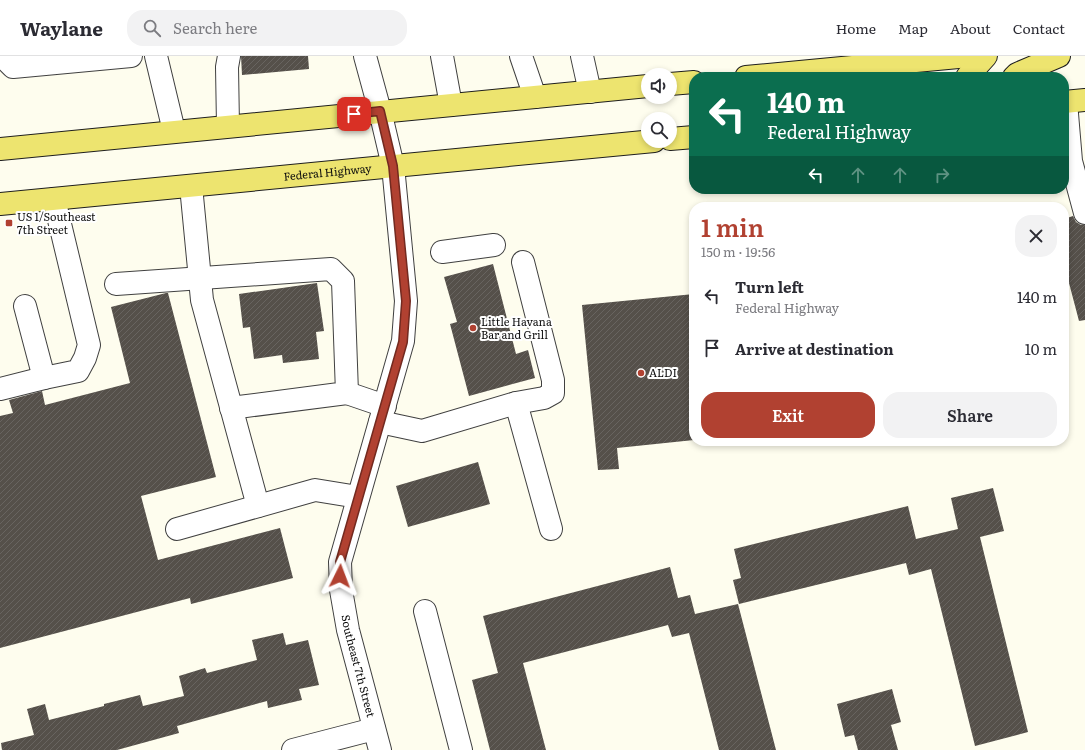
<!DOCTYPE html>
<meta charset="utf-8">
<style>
body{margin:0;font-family:Literata,serif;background:#f2f2f3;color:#2b2b33;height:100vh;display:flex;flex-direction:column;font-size:15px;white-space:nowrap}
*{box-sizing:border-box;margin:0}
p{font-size:13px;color:#7c7c81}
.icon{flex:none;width:22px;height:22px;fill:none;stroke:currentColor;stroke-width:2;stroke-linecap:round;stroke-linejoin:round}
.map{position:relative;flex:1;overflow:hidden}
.details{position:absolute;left:689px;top:146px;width:380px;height:244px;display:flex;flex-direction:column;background:#fff;border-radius:16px;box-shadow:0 2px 6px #0003}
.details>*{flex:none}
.top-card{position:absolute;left:689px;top:16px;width:380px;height:122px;border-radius:16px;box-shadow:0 2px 6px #0003;background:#0b6e4f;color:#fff;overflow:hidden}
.controls{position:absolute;left:641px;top:12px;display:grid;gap:8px}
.controls a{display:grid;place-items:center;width:36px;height:36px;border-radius:50%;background:#fff;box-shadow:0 2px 6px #0003;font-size:20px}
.pin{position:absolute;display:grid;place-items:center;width:34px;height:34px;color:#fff;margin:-17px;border-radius:8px;box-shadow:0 2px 6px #0006}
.me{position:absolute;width:44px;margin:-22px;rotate:3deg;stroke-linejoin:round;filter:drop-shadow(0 0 3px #0008)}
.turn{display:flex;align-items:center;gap:14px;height:84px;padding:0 12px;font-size:18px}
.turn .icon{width:52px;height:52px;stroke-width:2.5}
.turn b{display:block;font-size:28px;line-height:34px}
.lanes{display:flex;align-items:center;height:38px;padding:0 12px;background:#0003;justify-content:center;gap:20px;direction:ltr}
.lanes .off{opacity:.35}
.round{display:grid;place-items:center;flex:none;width:42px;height:42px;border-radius:16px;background:#f2f2f3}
.overview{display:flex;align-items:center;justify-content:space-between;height:68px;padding:0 12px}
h1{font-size:24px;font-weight:600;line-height:30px;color:#b14131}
.primary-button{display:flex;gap:8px;margin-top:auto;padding:8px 12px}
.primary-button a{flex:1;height:46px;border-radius:16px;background:#b14131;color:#fff;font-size:16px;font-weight:600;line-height:46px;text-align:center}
.primary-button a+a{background:#f2f2f3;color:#2b2b33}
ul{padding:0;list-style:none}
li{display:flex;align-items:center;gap:12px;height:52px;padding:0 12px}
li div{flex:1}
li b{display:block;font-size:15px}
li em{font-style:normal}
header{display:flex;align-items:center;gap:24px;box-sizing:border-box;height:56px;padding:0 20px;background:#fff;border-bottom:1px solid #e1e1e2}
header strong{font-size:19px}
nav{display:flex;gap:22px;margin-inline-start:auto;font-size:14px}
.search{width:280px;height:36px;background:#f2f2f3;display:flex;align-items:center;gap:10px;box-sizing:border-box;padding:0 14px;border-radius:16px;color:#7c7c81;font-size:15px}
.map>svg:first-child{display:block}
.building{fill:url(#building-hatch)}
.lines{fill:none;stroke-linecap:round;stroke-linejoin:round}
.minor-casing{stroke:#404040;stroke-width:24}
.major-casing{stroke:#1e1e1e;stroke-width:24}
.minor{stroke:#fff;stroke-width:22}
.major{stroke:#ede46f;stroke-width:22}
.route-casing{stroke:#732a20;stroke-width:10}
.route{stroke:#b14131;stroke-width:7}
.poi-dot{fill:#b14131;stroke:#fff;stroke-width:1.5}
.labels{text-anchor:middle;stroke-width:4;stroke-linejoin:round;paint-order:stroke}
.street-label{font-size:11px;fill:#0d0d0d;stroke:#fff}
.poi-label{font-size:11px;fill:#0d0d0d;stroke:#fff;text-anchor:start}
</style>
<header>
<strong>Waylane</strong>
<div class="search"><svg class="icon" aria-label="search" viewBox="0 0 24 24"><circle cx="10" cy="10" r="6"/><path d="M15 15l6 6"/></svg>Search here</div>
<nav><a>Home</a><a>Map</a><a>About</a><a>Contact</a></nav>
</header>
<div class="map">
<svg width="1085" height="694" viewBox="0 0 1085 694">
<defs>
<pattern id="building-hatch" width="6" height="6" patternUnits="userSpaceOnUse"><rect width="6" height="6" fill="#55504a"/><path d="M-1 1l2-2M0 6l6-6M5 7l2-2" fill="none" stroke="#686460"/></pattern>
</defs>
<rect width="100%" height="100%" fill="#fefdee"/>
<g class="building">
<polygon points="241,0 308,0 309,13 242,19"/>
<polygon points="1073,160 1076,166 1081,169 1085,169 1085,264 1079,265 1064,208 1064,163"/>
<polygon points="493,208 516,298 528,294 535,322 469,340 450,268 457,266 444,221"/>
<polygon points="317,227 324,275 316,276 319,303 283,307 282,299 254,303 250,271 243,272 239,238"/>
<polygon points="166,237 168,237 216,421 141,440 158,504 280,472 293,522 191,548 190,542 0,592 0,360 13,357 9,344 42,335 45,349 130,327 111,251"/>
<polygon points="694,238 694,384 617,392 619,413 598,414 582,249"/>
<polygon points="478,406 490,448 408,471 396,430"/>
<polygon points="993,432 1004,475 980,481 1028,676 975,690 931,513 909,519 906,507 739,548 733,524 741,522 734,493 908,450 916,483 958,473 951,442"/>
<polygon points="670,511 678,542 690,539 695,558 738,548 776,694 719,694 689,577 672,581 668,569 523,607 546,694 490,694 472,624 498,617 483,560"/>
<polygon points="283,577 286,589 308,584 319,629 299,633 302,644 268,652 267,645 177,670 179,677 117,694 2,694 1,687 34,679 27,653 45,648 49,664 104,650 104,648 140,639 143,650 184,640 179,620 205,612 207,617 257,604 252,584"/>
<polygon points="892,633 901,666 891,669 898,694 858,694 854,679 845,681 837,648"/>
</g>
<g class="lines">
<g class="minor-casing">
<g id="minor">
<polyline points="2,0 13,11 131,0"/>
<polyline points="156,0 174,75"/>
<path id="s1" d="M 365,0 L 380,55 L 393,110 L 406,245 L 403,285 L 340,506 L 341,534 L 348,574 L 380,694"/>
<polyline points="442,0 451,49"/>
<polyline points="521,0 535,41"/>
<polyline points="582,0 590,36"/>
<polyline points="1066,46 1071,105 1085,157"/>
<polyline points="228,70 227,11 229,0"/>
<polyline points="191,130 202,244 258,450"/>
<polyline points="442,196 494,189"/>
<polyline points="116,228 331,213 343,225 347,337 231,352"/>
<polyline points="25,250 44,322 78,315 85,302 89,289 54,143"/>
<polyline points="0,333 44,322"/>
<polyline points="347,337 385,350"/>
<polyline points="516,347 551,473"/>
<polyline points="380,366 422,375 516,347 544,342 553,337 553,324 523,206"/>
<polyline points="177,473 315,434 358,441"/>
<polyline points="425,555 461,694"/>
<polyline points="293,694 374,673"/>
</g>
</g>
<g class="major-casing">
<g id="major">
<polyline points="746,21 969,0"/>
<polyline points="967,21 986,0"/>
<polyline points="1014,21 1017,18 1059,0"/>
<polyline points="670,28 694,26"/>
<polyline points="1064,46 1085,44"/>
<polyline points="670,83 694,81"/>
<polyline points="0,93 648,30"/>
<path id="s2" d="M 0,148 L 654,85"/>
</g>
</g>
<use href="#minor" class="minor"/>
<use href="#major" class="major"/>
</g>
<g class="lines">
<g class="route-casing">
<polyline id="route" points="340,520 340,506 403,286 406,245 393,110 380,55 354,58"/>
</g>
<use href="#route" class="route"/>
</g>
<g class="poi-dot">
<rect x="5" y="163" width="8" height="8" rx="2"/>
<circle cx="473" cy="272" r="4"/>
<circle cx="641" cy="317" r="4"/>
</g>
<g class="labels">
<g class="street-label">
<text dy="4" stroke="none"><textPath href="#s2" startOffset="329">Federal Highway</textPath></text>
<text dy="4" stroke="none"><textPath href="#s1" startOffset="625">Southeast 7th Street</textPath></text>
</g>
<g class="poi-label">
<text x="17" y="165">US 1/Southeast<tspan x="17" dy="13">7th Street</tspan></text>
<text x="481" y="270">Little Havana<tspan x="481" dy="13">Bar and Grill</tspan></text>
<text x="649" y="321">ALDI</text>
</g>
</g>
</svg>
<div class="controls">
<a><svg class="icon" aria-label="sound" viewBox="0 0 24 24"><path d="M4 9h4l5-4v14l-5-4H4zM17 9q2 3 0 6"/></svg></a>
<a><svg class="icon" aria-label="search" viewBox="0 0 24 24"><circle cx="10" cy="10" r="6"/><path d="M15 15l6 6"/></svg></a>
</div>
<div class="pin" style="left:354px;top:58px;background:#d93025"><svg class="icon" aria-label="arrive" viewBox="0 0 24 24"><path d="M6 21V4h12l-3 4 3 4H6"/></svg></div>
<svg class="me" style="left:340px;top:520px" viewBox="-20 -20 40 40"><path d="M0-17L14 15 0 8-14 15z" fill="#b14131" stroke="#fff" stroke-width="4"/></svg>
<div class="top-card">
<div class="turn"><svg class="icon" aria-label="left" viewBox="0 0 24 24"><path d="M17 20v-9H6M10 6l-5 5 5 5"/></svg><div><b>140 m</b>Federal Highway</div></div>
<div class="lanes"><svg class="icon" aria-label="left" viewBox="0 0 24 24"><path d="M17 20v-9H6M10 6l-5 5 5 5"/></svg><svg class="icon off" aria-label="ahead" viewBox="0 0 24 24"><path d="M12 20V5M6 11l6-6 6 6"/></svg><svg class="icon off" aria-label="ahead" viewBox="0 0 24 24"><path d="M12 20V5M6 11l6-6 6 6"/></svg><svg class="icon off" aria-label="right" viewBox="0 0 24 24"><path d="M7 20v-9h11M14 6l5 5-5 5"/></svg></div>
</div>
<section class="details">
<div class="overview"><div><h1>1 min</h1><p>150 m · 19:56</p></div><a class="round"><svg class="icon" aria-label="close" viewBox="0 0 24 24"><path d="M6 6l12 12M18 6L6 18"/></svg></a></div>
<ul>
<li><svg class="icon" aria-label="left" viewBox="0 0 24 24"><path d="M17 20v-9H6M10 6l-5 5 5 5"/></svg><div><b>Turn left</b><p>Federal Highway</p></div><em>140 m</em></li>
<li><svg class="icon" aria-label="arrive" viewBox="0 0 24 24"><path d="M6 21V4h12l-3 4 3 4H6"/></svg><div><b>Arrive at destination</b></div><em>10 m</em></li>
</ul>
<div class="primary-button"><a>Exit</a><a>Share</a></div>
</section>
</div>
